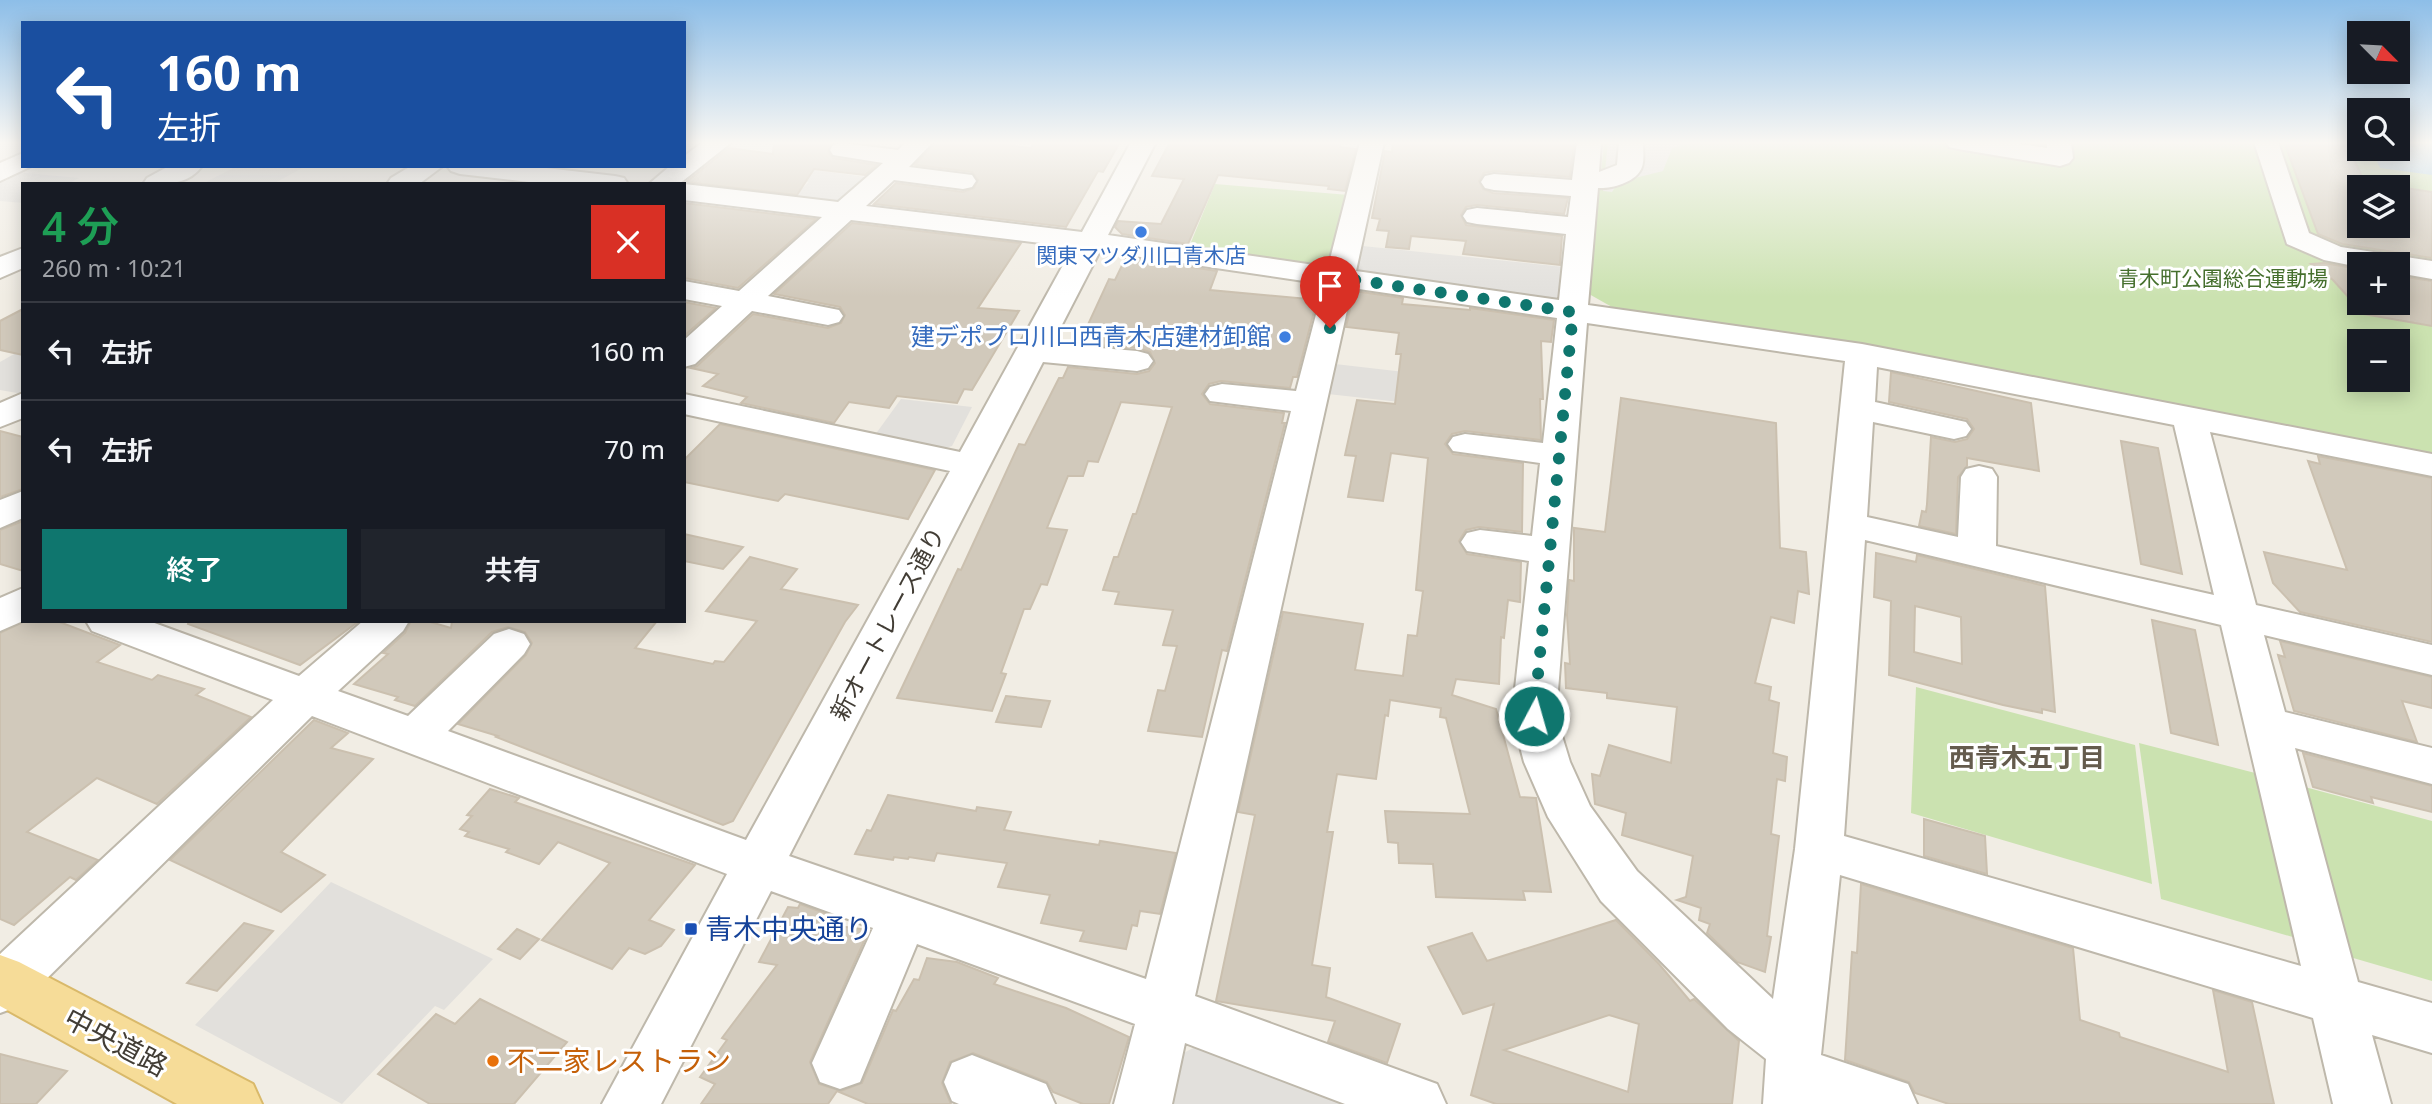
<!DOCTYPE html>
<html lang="ja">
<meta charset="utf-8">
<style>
body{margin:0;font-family:"Noto Sans","Noto Sans JP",sans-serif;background:#20242c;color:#f1f3f6;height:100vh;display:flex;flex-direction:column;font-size:26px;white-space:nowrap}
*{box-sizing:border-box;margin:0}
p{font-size:23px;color:#9ea1a6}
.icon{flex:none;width:38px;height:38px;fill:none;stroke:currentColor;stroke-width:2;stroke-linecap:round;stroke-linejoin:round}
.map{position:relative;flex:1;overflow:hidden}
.sheet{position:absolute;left:21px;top:182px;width:665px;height:441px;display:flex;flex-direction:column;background:#171b24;border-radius:0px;box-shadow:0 4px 18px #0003}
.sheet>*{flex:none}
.guide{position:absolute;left:21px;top:21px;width:665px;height:147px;border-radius:0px;box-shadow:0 4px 18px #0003;background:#1a4fa0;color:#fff;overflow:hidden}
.needle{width:46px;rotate:114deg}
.buttons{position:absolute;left:2347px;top:21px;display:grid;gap:14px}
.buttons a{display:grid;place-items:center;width:63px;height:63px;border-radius:0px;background:#171b24;box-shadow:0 4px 18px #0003;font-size:35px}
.pin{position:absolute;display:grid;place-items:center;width:60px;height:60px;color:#fff;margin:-72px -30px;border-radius:50% 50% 50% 0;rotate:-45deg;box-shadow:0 0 7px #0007}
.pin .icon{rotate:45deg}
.me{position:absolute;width:77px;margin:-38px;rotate:6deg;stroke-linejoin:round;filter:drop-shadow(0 0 5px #0008)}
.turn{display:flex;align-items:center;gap:24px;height:147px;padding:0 21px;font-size:32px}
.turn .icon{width:91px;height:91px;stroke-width:2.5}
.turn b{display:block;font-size:49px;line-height:60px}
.round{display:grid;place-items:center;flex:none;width:74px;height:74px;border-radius:0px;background:#20242c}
.head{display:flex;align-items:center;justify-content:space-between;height:119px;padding:0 21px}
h1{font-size:42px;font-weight:600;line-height:52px;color:#1e9e55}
.action{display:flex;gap:14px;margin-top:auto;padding:14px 21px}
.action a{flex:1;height:80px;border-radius:0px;background:#0f766e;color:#fff;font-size:28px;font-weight:600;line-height:80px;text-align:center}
.action a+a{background:#20242c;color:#f1f3f6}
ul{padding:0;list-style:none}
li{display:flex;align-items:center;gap:21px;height:98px;padding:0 21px;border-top:2px solid #363941}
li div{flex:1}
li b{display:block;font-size:26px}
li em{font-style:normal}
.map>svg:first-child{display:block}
.green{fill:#cbe2b0;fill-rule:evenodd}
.parking{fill:#e2e0dc}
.water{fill:#a5cde9}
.building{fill:#d1c9bb;stroke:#cbc0af;stroke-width:2;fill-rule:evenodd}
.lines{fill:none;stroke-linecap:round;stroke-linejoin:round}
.minor-casing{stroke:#beb8ab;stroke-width:4}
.major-casing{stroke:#d9b96a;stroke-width:4}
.minor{fill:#fff;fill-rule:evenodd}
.major{fill:#f6dc98;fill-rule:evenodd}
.route{stroke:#0f766e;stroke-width:12;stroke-dasharray:0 21.6}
.shop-dot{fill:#3f7fe0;stroke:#fff;stroke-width:2.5}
.transit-dot{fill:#1a4fb4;stroke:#fff;stroke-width:2.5}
.food-dot{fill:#e8710a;stroke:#fff;stroke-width:2.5}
.labels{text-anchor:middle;stroke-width:6;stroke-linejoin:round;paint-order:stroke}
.far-shop-label{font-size:21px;fill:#366cbe;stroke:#fff}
.far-park-label{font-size:21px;fill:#456f2d;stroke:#fff}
.shop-label{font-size:24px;fill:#366cbe;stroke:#fff;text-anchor:end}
.street-label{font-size:24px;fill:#423d35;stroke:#fff}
.neighbourhood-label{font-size:26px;font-weight:bold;fill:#645b4d;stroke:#fff}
.near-transit-label{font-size:28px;fill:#164399;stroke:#fff;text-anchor:start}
.near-street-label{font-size:28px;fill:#423d35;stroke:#fff}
.near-food-label{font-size:28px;fill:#c56008;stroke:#fff;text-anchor:start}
</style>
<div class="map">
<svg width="2432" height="1104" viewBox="0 0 2432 1104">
<rect width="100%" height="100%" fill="#f1ede4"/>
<g class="green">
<path d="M 1604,142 L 2359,142 L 2359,149 L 2398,149 L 2398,142 L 2432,142 L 2432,458 L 1619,311 L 1589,294 ZM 2359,187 L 2398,187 L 2398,226 L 2359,226 ZM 2359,264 L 2398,264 L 2398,303 L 2359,303 ZM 2359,341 L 2398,341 L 2398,380 L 2359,380 Z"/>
<polygon points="1215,184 1349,195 1337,265 1326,268 1189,247"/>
<polygon points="1916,687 2135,745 2152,884 1911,813"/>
<polygon points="2139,743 2259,774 2296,938 2161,899"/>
<polygon points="2301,786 2432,821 2432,981 2343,955"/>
</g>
<g class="parking">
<polygon points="1608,142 1694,142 1672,148 1663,171 1619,182 1612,192 1603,191"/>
<polygon points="237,166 306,166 273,184 204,183"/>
<polygon points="785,166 873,178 838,205 791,199 809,182 772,177"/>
<polygon points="15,172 79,178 68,184 23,184 23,203 0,201 0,179"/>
<polygon points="1363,246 1564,267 1560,299 1552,302 1361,274 1356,270"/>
<polygon points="23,349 23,394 0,390 0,362"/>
<polygon points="1335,364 1439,376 1436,406 1328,394"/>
<polygon points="901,399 972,407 952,446 939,450 875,435"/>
<polygon points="331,882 493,959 444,1010 435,1006 342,1104 195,1025"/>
<polygon points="1195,1047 1342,1104 1166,1104 1176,1057"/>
</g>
<polygon class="water" points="2398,142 2432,142 2432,175 2380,168 2371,149 2398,149"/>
<g class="building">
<polygon points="774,142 833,142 828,151 833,158 877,165 865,175 814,169 797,195 686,182 729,148 773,154"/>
<polygon points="935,142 979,142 1031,148 1035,142 1120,142 1103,172 1098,171 1066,227 874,204 896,183 963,192 974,188 978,180 972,172 915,165"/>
<polygon points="1170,142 1341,142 1340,147 1356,149 1345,191 1328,189 1329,186 1218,175 1188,244 1122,234 1115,227 1118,221 1161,224 1184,179 1152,176"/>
<polygon points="1393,142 1574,142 1570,177 1494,171 1484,173 1479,181 1483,189 1493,193 1568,198 1564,214 1477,205 1466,207 1461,215 1466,225 1562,236 1560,265 1463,254 1466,241 1411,236 1409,249 1386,247 1389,231 1377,230 1380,219 1372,218 1385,151 1392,152"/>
<polygon points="2284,142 2346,142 2365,183 2397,187 2359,187 2359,226 2398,226 2398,187 2432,192 2432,258 2342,244 2318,234"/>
<polygon points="684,203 816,219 738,288 684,278"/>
<polygon points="852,223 1021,243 978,308 1019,311 972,390 964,389 957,403 897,396 889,408 849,402 834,423 741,403 747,397 703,386 718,374 691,368 697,366 753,314 828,328 841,323 845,315 840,307 774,294"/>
<polygon points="1126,257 1217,271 1210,290 1308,299 1311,287 1320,288 1297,377 1293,377 1290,388 1221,381 1209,384 1202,394 1210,404 1284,413 1282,423 1285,423 1227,651 1222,650 1202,737 1148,731 1158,690 1165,691 1177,646 1163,645 1173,610 1115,604 1119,592 1103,590 1114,557 1118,557 1133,514 1136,514 1172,407 1121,402 1098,462 1088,461 1083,476 1068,476 1047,528 1067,530 1047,585 1041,584 1030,609 1024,609 1001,673 1006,674 992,711 897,698 958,569 961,570 1019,444 1025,445 1059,378 1063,378 1068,367 1137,374 1149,371 1155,363 1150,352 1138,348 1079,344 1109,279 1115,280"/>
<polygon points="2324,263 2359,269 2359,302 2351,300 2333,280 2311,264"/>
<polygon points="2398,276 2432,281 2432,326 2364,314 2359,303 2398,303"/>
<polygon points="1354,291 1403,298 1402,304 1470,310 1470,308 1554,320 1551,342 1541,341 1543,399 1540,399 1541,440 1465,431 1452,434 1445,444 1453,454 1523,463 1522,532 1479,527 1466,530 1459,541 1467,554 1521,562 1520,602 1508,600 1504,638 1501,637 1499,684 1456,679 1452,695 1496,709 1520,797 1536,798 1551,892 1523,891 1525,900 1436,897 1433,864 1399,863 1398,843 1388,842 1385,811 1470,814 1446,718 1440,717 1441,708 1390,700 1388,716 1385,715 1376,779 1337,774 1327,832 1333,832 1312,965 1330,968 1326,997 1400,1024 1387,1063 1328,1042 1335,1021 1216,1001 1255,815 1238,812 1283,612 1363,624 1355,670 1403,676 1408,635 1417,636 1423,591 1416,590 1428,458 1391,453 1383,501 1348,497 1356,456 1345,455 1357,400 1395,404 1401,354 1396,354 1399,333 1346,327"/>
<polygon points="684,302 716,308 684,336"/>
<polygon points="23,309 23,355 0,350 0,321"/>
<polygon points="1891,372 2031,403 2039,471 1967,458 1967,466 1958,477 1956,534 1919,526 1922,511 1926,512 1927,504 1931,437 1955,442 1967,439 1974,429 1967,419 1889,402"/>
<polygon points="1621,398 1776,423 1780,548 1806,552 1809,594 1798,591 1794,623 1771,617 1755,683 1771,687 1769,700 1779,703 1773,753 1787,757 1785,781 1777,779 1771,834 1779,836 1767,936 1771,937 1765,972 1737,962 1707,933 1710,924 1699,920 1701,908 1677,900 1686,897 1693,856 1622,835 1626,813 1595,804 1592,774 1600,776 1609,745 1671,763 1677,707 1607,698 1607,693 1566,688 1565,663 1570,664 1567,615 1569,580 1574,581 1574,528 1605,532"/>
<polygon points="720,424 935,470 908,519 785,494 778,501 684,482 684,460"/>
<polygon points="0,431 23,437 23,489 0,497"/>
<polygon points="2121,441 2158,448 2182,574 2141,564"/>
<polygon points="2318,456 2432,478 2432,642 2300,612 2273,583 2264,552 2347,570 2308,461 2320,464"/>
<polygon points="23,521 23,571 0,564 0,530"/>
<polygon points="684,534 743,547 723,569 684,561"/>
<path d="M 1876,553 L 1916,562 L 1917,555 L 2045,586 L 2055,712 L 2042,709 L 2042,713 L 2003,705 L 1889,675 L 1891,601 L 1874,597 ZM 1915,606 L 1961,617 L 1962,664 L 1914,652 Z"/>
<polygon points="750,557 797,569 781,589 858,605 845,622 733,821 723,825 496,737 498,736 458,724 526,655 532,643 525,632 508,627 492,632 415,706 395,700 398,697 354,684 388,654 383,653 405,633 411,621 427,621 451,628 452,621 657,621 635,648 713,664 715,661 724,662 757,621 706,611"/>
<polygon points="2152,620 2195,630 2218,745 2171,733"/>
<polygon points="25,621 57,621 120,645 97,662 152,680 158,675 204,689 196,695 251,717 157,804 97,778 27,832 98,860 76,880 70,877 14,925 0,919 0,633"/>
<polygon points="189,621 359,621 300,665 188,624"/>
<polygon points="2280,641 2432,677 2432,708 2402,701 2417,742 2294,711 2278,655 2285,657"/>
<polygon points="1006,696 1050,701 1041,727 996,722"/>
<polygon points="314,720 348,733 331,748 373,759 281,852 325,875 281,912 170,860"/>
<polygon points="2303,753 2432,786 2432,812 2371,797 2373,803 2313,787"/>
<polygon points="490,789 519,798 515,802 695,865 649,920 674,930 661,946 645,954 629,948 612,969 542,940 610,863 558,842 539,864 506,852 509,849 465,836 469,832 460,829 472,816 467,815"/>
<polygon points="888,795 976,811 977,807 1011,812 1004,830 1099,845 1100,841 1176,853 1160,914 1140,911 1137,926 1132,925 1126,949 1080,941 1084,931 1041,923 1050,895 998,887 1007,863 937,853 934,861 909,857 908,859 894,857 893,860 855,854 867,830 871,831"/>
<polygon points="1924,819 1985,836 1987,874 1924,856"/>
<polygon points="1861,884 2073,948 2080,1020 2119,1033 2120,1037 2228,1072 2213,990 2252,1002 2274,1104 1949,1104 1915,1093 1909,1082 1845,1060 1852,952 1857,953"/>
<polygon points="800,904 841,919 838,926 869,930 810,1062 819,1084 841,1091 862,1083 893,1010 896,1011 914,979 919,980 927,958 957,962 998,978 994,984 1066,1008 1129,1037 1109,1104 1083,1104 1053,1092 1047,1082 973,1053 950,1062 942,1083 951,1104 868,1104 837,1091 828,1104 701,1104 715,1084 700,1077 727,1040 722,1038 777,965 759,962 788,907 798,908"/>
<path d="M 1616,920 L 1659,964 L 1690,1001 L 1694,999 L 1739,1041 L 1732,1104 L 1496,1104 L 1471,1095 L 1494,1004 L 1463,1014 L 1428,947 L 1472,933 L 1487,961 ZM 1609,1015 L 1639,1024 L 1628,1092 L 1504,1050 Z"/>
<polygon points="244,923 273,931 217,991 187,983"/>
<polygon points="517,929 539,939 520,959 498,949"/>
<polygon points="480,999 567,1042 514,1104 430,1104 378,1074 436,1014 455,1024"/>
<polygon points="0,1054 67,1071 36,1104 0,1104"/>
</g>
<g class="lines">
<g class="minor-casing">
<g id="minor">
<polygon points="703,142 732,142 679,184 649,184 670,166 684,166 684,156"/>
<path d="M 906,142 L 933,142 L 909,167 L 972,175 L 976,181 L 972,187 L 963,189 L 894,180 L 866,206 L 1082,232 L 1131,142 L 1156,142 L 1108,235 L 1328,267 L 1360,142 L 1384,142 L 1356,271 L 1559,300 L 1566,234 L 1477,224 L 1467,222 L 1463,216 L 1467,210 L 1477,208 L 1568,217 L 1571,196 L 1494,190 L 1485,188 L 1481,182 L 1485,176 L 1494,174 L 1572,180 L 1577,142 L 1601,142 L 1599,172 L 1617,165 L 1619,142 L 1643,142 C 1643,151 1645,164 1640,171 C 1633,183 1610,189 1598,188 L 1588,305 L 1862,344 L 2432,454 L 2432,476 L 2210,432 L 2256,605 L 2432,645 L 2432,675 L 2264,635 L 2285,712 L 2432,748 L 2432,784 L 2295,748 L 2358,982 L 2432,1003 L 2432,1053 L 2372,1035 L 2391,1104 L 2333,1104 L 2313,1018 L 1840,875 L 1821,1055 L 1908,1084 L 1917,1104 L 1763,1104 L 1766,1059 L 1728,1029 L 1601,901 L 1548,817 L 1524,762 L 1512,716 L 1529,561 L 1467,551 L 1461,542 L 1467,533 L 1480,530 L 1532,536 L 1540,463 L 1453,451 L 1448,444 L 1453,437 L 1465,434 L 1543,443 L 1557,318 L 1352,288 L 1195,996 L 1437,1084 L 1446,1104 L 1345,1104 L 1185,1043 L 1172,1104 L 1114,1104 L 1135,1024 L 917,944 L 860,1082 L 840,1089 L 820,1082 L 812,1063 L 873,928 L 771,891 L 661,1104 L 602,1104 L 727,874 L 312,716 L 19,1006 L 0,1013 L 0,954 L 273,700 L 92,631 L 86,621 L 149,621 L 299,676 L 363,621 L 409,621 L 403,631 L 338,691 L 408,716 L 494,634 L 509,629 L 524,634 L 530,644 L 524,654 L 448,731 L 746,840 L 950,471 L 684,414 L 684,394 L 960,452 L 1073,247 L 851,220 L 768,296 L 839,310 L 843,316 L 839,322 L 828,325 L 752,311 L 695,364 L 684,367 L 684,340 L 722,306 L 684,299 L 684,281 L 739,291 L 822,217 L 684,200 L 684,184 L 838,202 L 883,163 L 833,155 L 830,150 L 833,145 L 842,143 L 898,150 ZM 1100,251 L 1324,284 L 1296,391 L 1222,384 L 1210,387 L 1205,394 L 1210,401 L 1291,411 L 1146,979 L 789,856 L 1043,362 L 1137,371 L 1148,368 L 1153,361 L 1148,354 L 1137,351 L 1052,344 ZM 1587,323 L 1845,361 L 1795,849 L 1773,999 L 1637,871 L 1590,806 L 1570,762 L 1556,716 ZM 1877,367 L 2174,425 L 2214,595 L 1996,546 L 1997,477 L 1992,469 L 1979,466 L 1966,469 L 1961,477 L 1958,537 L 1867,517 L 1873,422 L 1954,439 L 1966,436 L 1971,429 L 1966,422 L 1875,402 ZM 1865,540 L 2221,625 L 2301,966 L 1844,836 Z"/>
<polygon points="1946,142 2008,142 2047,148 2047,142 2071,142 2073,158 2069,163 2060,166 1958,149 1949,147"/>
<polygon points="2254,142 2278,142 2309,233 2341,247 2432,261 2432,279 2398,273 2398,264 2359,264 2359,267 2324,260 2287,244"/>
<polygon points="23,153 23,166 32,166 0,181 0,163"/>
<path d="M 169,166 L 202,166 C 188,186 164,184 143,184 L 147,178 Z"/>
<polygon points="411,166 443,166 419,184 387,184 391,178"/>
<polygon points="447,166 529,166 615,176 624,178 628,184 546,184 460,174 451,171"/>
<polygon points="23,248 23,268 0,278 0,257"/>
<polygon points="23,393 23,418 0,427 0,403"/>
<polygon points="23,491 23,518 0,528 0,500"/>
<polygon points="23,588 23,621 0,631 0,598"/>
<polygon points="972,1055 1046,1084 1055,1104 959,1104 952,1101 944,1082 952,1063"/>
</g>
</g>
<g class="major-casing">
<polygon id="major" points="0,955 19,962 253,1084 262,1104 177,1104 0,1006"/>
</g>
<use href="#minor" class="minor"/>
<use href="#major" class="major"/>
</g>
<linearGradient id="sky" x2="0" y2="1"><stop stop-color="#8dbee8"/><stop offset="0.48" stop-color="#f9f7f3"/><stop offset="1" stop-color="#f9f7f3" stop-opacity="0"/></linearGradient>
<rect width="2432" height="297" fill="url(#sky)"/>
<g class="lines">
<polyline class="route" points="1330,328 1342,278 1573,312 1534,716"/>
</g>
<g class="shop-dot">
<circle cx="1141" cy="232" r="7"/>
<circle cx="1285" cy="337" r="7"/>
</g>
<rect class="transit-dot" x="684" y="922" width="14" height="14" rx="3.5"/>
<circle class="food-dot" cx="493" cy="1061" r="7"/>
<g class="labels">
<g class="far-shop-label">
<text x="1141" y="263">関東マツダ川口青木店</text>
</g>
<g class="far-park-label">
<text x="2223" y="286">青木町公園総合運動場</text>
</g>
<g class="shop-label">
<text x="1271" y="345">建デポプロ川口西青木店建材卸館</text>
</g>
<g class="street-label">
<text transform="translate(888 624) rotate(-62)" y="8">新オートレース通り</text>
</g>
<g class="neighbourhood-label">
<text x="2027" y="767">西青木五丁目</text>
</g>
<g class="near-transit-label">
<text x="705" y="939">青木中央通り</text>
</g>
<g class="near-street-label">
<text transform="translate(116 1042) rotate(28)" y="10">中央道路</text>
</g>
<g class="near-food-label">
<text x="507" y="1071">不二家レストラン</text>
</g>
</g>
</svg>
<div class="buttons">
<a><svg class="needle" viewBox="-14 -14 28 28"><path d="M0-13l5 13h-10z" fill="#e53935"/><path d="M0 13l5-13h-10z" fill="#9ea1a6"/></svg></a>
<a><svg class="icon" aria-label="search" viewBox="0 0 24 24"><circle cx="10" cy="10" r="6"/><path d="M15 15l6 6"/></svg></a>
<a><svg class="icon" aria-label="layers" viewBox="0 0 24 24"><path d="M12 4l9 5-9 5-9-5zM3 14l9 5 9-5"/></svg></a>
<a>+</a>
<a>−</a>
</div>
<div class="pin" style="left:1330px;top:328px;background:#d93025"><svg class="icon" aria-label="arrive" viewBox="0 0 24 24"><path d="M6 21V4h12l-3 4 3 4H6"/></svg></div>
<svg class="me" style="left:1534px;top:716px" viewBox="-20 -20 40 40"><circle r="17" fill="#0f766e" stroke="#fff" stroke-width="3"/><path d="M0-11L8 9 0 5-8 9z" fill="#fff"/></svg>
<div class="guide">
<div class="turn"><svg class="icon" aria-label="left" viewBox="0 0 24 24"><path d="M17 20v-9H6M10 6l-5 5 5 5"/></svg><div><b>160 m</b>左折</div></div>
</div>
<section class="sheet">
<div class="head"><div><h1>4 分</h1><p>260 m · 10:21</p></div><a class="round" style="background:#d93025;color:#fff"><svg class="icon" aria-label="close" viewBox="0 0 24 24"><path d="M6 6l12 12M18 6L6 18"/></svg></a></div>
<ul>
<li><svg class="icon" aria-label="left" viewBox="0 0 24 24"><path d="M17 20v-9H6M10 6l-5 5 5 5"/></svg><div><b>左折</b></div><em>160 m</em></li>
<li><svg class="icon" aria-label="left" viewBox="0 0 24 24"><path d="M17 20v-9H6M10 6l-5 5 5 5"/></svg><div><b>左折</b></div><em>70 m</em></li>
</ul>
<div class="action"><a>終了</a><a>共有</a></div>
</section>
</div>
